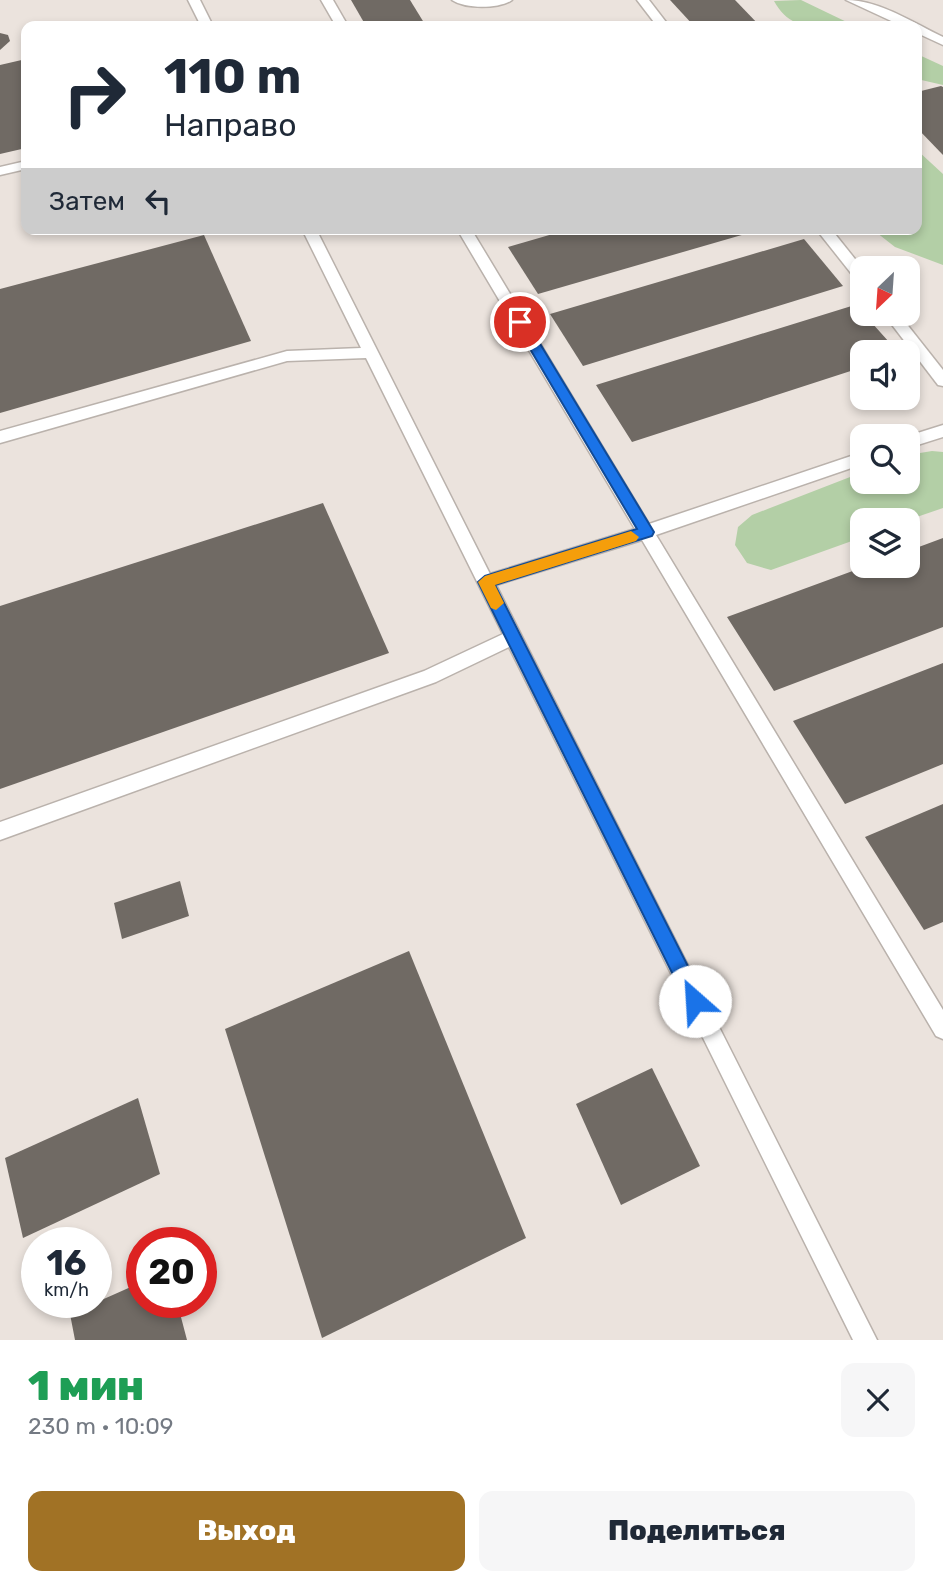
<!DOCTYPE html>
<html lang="ru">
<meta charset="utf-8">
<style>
body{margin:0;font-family:Rubik,sans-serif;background:#f6f6f7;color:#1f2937;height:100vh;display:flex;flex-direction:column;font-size:26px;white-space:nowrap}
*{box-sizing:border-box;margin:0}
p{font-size:23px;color:#747a83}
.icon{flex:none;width:38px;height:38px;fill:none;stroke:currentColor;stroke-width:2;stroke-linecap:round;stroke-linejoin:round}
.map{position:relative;height:1340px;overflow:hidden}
.sheet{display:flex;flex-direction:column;background:#fff;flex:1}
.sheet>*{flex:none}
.top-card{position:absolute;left:21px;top:21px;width:901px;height:214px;border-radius:14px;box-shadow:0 4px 10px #0003;background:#fff;color:#1f2937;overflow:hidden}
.needle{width:46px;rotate:205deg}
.controls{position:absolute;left:850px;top:256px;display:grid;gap:14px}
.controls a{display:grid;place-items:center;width:70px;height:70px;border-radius:14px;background:#fff;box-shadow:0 4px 10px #0003;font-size:35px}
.speed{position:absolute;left:21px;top:1227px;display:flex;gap:14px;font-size:35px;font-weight:700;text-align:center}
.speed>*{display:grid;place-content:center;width:91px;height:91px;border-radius:50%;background:#fff;box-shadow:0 4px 10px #0003;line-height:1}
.speed small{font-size:18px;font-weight:400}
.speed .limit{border:10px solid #d22;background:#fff;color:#111}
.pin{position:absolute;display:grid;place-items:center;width:60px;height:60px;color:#fff;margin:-30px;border:4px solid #fff;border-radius:50%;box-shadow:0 2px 7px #0007}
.me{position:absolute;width:77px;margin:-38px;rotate:334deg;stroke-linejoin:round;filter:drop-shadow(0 0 5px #0008)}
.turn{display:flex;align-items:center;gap:24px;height:147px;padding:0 28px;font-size:32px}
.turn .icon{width:91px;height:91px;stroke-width:2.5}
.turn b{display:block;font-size:49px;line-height:60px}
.then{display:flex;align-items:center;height:66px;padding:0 28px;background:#0003;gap:14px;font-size:26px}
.round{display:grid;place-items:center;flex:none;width:74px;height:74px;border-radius:14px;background:#f6f6f7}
.overview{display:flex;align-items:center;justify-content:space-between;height:119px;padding:0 28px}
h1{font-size:42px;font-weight:800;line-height:52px;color:#1e9e55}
.cta{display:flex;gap:14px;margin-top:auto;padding:14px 28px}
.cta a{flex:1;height:80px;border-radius:14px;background:#a17225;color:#fff;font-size:28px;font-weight:800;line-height:80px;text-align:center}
.cta a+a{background:#f6f6f7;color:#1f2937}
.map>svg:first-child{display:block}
.green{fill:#b3cfa6}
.building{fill:#706a64}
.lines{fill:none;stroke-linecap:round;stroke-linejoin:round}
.lane-casing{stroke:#bab2ac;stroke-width:3}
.lane{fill:#fff;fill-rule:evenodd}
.route{fill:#1a73e8;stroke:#114b97;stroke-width:2}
.slow{fill:#f59e0b}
</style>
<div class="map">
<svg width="943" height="1340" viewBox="0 0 943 1340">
<rect width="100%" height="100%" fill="#ebe3dd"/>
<g class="green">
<path d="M 801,0 L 855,26 C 821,26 793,35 774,1 Z"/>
<polygon points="917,54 943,66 943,85 917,79"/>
<polygon points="917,150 943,174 943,265 895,247 872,229 917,229"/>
<polygon points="932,451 943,452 943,508 908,520 863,520 863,537 771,570 747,563 735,545 738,527 752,515 863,472 863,481 908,481 908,455"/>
</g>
<g class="building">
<polygon points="351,0 410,0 426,26 366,26"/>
<polygon points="670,0 735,0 760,26 694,26"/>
<polygon points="0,33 8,35 10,41 0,50"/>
<polygon points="26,59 26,148 0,154 0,65"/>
<polygon points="941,86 943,87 943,155 917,128 917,92"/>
<polygon points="570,229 758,229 759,230 538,294 508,247"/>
<polygon points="204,235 251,341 0,413 0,289"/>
<polygon points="804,239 843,286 583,366 550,314"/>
<polygon points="858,304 863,313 898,352 863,352 863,367 632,442 596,385"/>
<polygon points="323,503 389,653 0,789 0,606"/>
<polygon points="943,538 943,627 774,691 727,617 869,565 908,565 908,551"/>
<polygon points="943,663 943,764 845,804 793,721"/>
<polygon points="943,804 943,922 924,930 865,837"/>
<polygon points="180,881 189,916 122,939 114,903"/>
<polygon points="409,951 526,1238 322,1338 225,1029"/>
<polygon points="652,1068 700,1166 621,1205 576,1104"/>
<polygon points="138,1098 160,1174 23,1238 5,1158"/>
<polygon points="142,1282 142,1302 177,1302 187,1340 75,1340 70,1314"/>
</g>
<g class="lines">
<g class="lane-casing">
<g id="lane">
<polygon points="188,0 200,0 213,26 201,26"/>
<polygon points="321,0 333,0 348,26 336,26"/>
<path d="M 452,0 L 512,0 C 499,9 465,9 452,0 Z"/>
<polygon points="637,0 649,0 669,26 657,26"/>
<path d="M 846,0 C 879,0 914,23 943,37 L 943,45 L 917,33 L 917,26 L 902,26 Z"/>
<polygon points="26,161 26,169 0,175 0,167"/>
<polygon points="302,229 316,229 490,574 635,529 457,229 471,229 649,524 863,452 863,464 656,535 943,1010 943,1039 936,1036 642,540 496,585 877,1340 853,1340 509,647 436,682 0,840 0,822 424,671 503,634 366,358 287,361 0,443 0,431 287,351 361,348"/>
<polygon points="816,229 831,229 863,269 863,284 858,282"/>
<polygon points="883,313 898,313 943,370 943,386 938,385"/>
<polygon points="943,425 943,437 908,448 908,436"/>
</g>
</g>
<use href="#lane" class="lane"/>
</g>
<polygon class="route" points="520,318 525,319 654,532 652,536 495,585 702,994 705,1001 702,1007 695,1010 689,1007 478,582 485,576 637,529 514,322"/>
<polygon class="slow" points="631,531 639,537 636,541 495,585 504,603 496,610 491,608 478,582 485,576"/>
</svg>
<div class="controls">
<a><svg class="needle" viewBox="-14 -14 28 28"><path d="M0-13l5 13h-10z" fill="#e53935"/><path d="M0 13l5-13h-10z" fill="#747a83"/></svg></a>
<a><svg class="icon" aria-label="sound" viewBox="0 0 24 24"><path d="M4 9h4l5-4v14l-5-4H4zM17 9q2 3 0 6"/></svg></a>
<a><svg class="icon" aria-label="search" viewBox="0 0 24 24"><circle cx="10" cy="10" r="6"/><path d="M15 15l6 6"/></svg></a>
<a><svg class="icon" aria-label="layers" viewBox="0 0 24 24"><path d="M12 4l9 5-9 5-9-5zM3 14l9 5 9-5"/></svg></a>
</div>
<div class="speed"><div>16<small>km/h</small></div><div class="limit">20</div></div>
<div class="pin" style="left:520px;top:322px;background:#d93025"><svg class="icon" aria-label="arrive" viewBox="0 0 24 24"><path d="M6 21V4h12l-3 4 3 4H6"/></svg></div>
<svg class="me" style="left:695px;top:1001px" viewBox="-20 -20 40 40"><circle r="19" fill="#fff"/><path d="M0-13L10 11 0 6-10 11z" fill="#1a73e8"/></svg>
<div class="top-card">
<div class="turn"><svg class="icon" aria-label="right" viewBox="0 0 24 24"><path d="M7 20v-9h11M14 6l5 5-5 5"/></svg><div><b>110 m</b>Направо</div></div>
<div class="then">Затем<svg class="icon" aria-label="left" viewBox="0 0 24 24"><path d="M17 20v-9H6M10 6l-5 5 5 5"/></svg></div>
</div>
</div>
<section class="sheet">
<div class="overview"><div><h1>1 мин</h1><p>230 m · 10:09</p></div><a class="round"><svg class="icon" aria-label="close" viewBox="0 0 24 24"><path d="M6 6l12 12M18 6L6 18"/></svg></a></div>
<div class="cta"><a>Выход</a><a>Поделиться</a></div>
</section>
